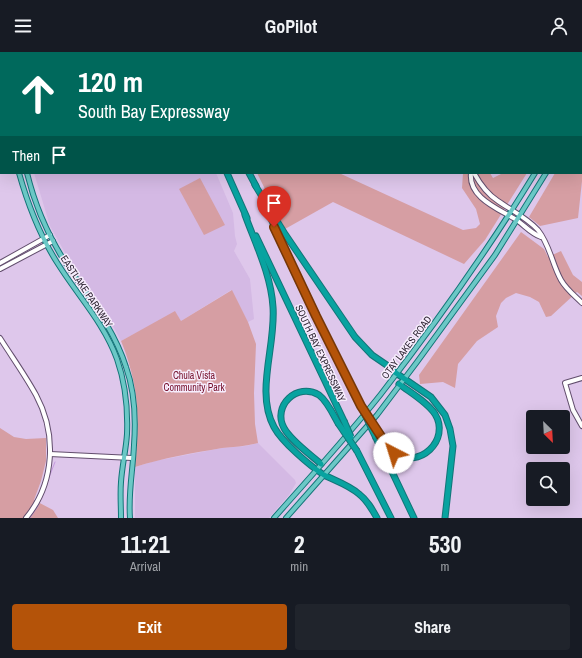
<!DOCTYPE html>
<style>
body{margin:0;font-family:"Archivo Narrow",sans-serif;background:#20242c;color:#f1f3f6;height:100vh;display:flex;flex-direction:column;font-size:15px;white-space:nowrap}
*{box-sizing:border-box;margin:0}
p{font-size:13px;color:#9ea1a6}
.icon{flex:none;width:22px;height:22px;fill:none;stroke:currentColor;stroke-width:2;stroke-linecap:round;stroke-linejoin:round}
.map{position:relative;height:466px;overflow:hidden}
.sheet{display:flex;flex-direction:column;background:#171b24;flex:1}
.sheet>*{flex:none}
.hud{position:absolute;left:0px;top:0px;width:582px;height:122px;box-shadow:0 4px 16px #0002;background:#00695c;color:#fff;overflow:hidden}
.needle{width:26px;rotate:156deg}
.tools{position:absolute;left:526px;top:358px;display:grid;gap:8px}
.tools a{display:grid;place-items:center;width:44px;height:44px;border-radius:4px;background:#171b24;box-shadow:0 4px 16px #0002;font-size:20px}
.pin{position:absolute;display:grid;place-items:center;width:34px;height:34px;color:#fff;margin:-41px -17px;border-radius:50% 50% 50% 0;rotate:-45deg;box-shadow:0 0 4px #0007}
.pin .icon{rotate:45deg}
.me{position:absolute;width:44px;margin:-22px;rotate:320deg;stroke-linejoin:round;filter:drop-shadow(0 0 3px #0008)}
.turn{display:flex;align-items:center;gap:14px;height:84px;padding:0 12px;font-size:18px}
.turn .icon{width:52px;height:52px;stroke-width:2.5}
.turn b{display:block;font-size:28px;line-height:34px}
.then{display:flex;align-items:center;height:38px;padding:0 12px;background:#0003;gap:8px;font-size:15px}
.eta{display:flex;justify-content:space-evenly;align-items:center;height:68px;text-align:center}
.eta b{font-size:24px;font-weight:800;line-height:28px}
.primary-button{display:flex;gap:8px;margin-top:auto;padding:8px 12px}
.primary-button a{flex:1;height:46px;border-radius:4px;background:#b45309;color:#fff;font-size:16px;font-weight:800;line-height:46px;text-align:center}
.primary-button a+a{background:#20242c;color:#f1f3f6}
header{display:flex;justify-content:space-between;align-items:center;height:52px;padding:0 12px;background:#171b24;font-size:18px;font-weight:800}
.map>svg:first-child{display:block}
.built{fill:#d4b9e4}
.green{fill:#d69ea3}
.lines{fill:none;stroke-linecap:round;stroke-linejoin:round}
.stream{stroke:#c69bdf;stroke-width:1}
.secondary-casing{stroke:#624e6d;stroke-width:6}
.primary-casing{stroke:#137578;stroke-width:6}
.highway-casing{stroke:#137578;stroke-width:7}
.secondary{stroke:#fff;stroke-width:4}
.primary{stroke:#6bc8c6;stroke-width:4}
.highway{stroke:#08a3a0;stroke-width:5}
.highway-bridge-casing{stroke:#137578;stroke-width:7;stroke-linecap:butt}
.highway-bridge{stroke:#08a3a0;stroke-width:5}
.route-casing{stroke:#753606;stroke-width:10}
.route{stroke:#b45309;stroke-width:7}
.labels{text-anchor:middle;stroke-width:3;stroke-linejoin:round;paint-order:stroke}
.street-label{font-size:10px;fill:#281f2d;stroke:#f7edfd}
.park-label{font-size:10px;fill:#740d29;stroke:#f7edfd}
</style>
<header><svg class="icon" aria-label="menu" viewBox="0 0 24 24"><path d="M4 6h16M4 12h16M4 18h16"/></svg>GoPilot<svg class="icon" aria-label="person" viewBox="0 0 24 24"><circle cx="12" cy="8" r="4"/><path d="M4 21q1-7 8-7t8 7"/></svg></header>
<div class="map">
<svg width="582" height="466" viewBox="0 0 582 466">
<rect width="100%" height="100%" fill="#dec7eb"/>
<g class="built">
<polygon points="34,121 216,121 233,161 235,184 237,192 234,199 250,227 254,267 248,270 231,238 181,269 175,260 121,289 106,261 68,206 50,174"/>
<polygon points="258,391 295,428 296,431 289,443 269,466 135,466 135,415 155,409 222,396 246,394"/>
</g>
<g class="green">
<polygon points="214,0 360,0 359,1"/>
<polygon points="582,82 582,129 578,166 540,174 529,165 555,121 581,121"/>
<polygon points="257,121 339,121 463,178 476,176 480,172 476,157 462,136 463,121 490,121 493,126 503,121 527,121 485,188 464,212 333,150 285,177"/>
<polygon points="200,126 225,173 204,183 179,137"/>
<polygon points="521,180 544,197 548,205 561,199 573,223 582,230 582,244 577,240 551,264 546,265 539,250 530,245 516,241 506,246 501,251 496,264 498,275 477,289 458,312 455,336 443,330 420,332 419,323"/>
<path d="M 232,238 L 248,270 L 256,292 L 254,341 L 255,372 L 258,391 C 246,394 234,395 222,396 C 193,401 163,406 135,415 C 140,369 139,332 121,289 L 175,259 L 181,269 Z"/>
<polygon points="0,376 14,385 26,387 46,386 46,409 41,429 34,448 53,458 58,466 0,466"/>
</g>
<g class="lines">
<polyline class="stream" points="30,466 38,454 55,410"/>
<g class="secondary-casing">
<g id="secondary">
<polyline points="457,0 457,1"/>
<path d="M 471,121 C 468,147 502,158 518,169 C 526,175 532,182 541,185"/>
<path d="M 474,121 C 480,132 487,142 498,149 C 511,158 527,166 538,178 C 550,193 552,212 561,228 C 566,237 575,244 582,251"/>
<polyline points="0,211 50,183"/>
<polyline points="0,217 53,189"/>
<path d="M 0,286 C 12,305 25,323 36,343 C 57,382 55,431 26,466"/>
<polyline points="582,326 565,331 573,358 582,374"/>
<polyline points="50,402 132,406"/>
</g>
</g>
<g class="primary-casing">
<g id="primary">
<polyline points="7,0 7,1"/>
<polyline points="13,0 13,1"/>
<polyline points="581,54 582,53"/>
<polyline points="581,67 582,66"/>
<path d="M 19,121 C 28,153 40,184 58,212 C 78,244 104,271 117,307 C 125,330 128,357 127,382 C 126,398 122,414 121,430 C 120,442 121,454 121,466"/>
<path d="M 27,121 C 35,154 48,184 67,213 C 89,246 114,277 126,315 C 135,340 136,366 134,393 C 133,418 128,441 130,466"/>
<path d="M 274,466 C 310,425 347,385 381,342 C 436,271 488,198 535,121"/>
<polyline points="286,466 377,363 417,310 495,203 546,121"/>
</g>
</g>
<g class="highway-casing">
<g id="highway">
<polyline points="187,0 187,1"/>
<polyline points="208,0 208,1"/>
<polyline points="227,121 247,166"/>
<polyline points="249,121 256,134"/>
<polyline points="255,133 285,182 355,285 372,303 391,316 396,321 431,345 445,363 450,377 453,394 445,466"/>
<polyline points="266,156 316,264 358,348"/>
<path d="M 245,163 C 256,193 271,223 273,255 C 276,294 255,340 274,375 C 282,390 310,414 324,423 C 336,429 349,433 359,442 C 367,448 372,457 377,466"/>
<polyline points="256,184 344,369"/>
<path d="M 377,380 C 382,387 387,396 394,401 C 419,418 451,388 435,362 C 427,350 411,341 399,332"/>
<polyline points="376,386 414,466"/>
<polyline points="357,399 391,466"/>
<path d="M 321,412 C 310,402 291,389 284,376 C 272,354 297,330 319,343 C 327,349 333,362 338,371"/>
</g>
</g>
<use href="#secondary" class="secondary"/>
<use href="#primary" class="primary"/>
<use href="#highway" class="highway"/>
<g class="highway-bridge-casing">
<g id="highway-bridge">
<polyline points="358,348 376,386"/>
<polyline points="344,369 351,385"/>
<polyline points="338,371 357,399"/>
</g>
</g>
<use href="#highway-bridge" class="highway-bridge"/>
</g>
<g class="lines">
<g class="route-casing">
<polyline id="route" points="274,175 316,264 361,354 386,392 394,401"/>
</g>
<use href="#route" class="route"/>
</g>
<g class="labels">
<g class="street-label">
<text transform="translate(87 239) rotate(56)" y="4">EASTLAKE PARKWAY</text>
<text transform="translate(406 295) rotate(-53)" y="4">OTAY LAKES ROAD</text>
<text transform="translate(321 301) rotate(65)" y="4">SOUTH BAY EXPRESSWAY</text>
</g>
<g class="park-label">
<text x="194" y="327">Chula Vista<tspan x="194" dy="12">Community Park</tspan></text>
</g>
</g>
</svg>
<div class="tools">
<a><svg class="needle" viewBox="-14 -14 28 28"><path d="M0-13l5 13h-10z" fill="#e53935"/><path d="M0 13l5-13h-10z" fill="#9ea1a6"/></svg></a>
<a><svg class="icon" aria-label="search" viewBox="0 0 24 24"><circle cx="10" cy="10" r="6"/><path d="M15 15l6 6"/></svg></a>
</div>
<div class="pin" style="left:274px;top:175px;background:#d93025"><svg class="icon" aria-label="arrive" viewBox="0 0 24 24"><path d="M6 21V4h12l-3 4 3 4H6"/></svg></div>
<svg class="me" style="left:394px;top:401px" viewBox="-20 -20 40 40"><circle r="19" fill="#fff"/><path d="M0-13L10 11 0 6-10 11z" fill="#b45309"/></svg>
<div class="hud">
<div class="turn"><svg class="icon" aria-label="ahead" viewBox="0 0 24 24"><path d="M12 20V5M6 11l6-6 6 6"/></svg><div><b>120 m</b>South Bay Expressway</div></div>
<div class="then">Then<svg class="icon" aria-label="arrive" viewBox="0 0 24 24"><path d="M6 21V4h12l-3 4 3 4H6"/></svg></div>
</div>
</div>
<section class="sheet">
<div class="eta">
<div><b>11:21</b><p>Arrival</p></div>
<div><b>2</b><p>min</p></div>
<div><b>530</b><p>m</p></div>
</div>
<div class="primary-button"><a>Exit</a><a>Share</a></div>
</section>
